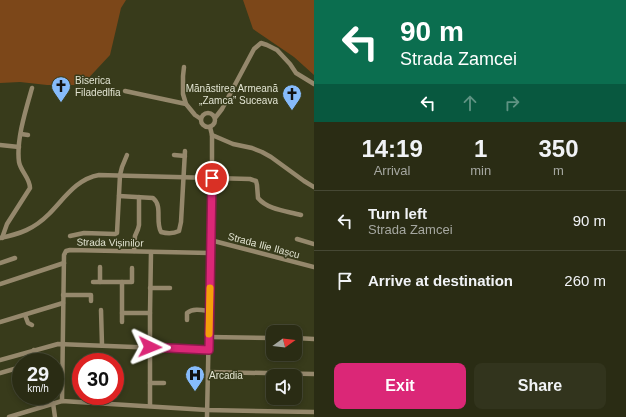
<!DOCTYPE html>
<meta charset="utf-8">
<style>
body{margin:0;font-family:Arial,sans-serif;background:#32341d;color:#f1f3f6;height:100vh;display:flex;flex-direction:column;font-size:15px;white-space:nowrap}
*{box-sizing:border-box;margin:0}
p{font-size:13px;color:#a5a7a0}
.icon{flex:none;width:22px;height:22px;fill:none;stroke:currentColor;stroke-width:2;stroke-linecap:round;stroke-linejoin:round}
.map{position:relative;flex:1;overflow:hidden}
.panel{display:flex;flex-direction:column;background:#2a2c14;width:312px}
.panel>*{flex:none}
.banner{background:#0b6e4f;color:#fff;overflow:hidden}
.needle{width:26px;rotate:75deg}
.buttons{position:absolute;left:266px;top:325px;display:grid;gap:8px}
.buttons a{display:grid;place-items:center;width:36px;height:36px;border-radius:8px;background:#2a2c14;box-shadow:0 2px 6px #0003,0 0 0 1px #464834;font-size:20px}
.speed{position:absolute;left:12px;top:353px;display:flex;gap:8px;font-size:20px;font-weight:700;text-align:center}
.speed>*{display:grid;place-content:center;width:52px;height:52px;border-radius:50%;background:#2a2c14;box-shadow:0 2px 6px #0003,0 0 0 1px #464834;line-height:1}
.speed small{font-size:10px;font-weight:400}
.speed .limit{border:6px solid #d22;background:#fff;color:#111}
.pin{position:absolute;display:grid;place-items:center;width:34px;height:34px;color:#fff;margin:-17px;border:2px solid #fff;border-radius:50%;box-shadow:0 1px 4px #0007}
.me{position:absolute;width:44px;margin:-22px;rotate:92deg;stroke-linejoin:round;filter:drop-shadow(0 0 3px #0008)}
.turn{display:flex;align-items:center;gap:14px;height:84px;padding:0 20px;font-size:18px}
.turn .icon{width:52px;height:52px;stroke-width:2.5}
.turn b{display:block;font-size:28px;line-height:34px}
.lanes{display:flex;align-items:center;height:38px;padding:0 20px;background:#0003;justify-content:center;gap:20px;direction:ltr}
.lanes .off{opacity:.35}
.eta{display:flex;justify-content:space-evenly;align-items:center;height:68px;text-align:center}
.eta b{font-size:24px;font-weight:600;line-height:28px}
.button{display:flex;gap:8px;margin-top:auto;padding:8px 20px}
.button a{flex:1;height:46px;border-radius:8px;background:#db2777;color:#fff;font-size:16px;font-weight:600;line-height:46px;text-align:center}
.button a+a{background:#32341d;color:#f1f3f6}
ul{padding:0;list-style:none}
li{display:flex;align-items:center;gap:12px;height:60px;padding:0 20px;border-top:1px solid #464834}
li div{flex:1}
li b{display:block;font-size:15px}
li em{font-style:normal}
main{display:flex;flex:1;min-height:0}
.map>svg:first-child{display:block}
.green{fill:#7c4719}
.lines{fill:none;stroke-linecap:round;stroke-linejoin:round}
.street{stroke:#95886c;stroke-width:4.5}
.route-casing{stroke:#8e194d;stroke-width:10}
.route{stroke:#db2777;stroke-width:7}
.slow{stroke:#f59e0b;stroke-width:7}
.labels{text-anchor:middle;stroke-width:3;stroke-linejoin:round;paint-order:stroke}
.poi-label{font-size:10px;fill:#e2e4d2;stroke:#383b1b;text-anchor:start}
.street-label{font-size:10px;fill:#e2e4d2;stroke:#383b1b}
</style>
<main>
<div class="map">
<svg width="314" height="417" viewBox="0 0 314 417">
<rect width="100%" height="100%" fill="#383b1b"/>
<g class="green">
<polygon points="0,0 126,0 121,8 110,55 82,85 47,85 20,82 0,83"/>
<polygon points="243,0 314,0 314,75 294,57 253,29"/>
</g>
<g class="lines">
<g class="street">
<polyline points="184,67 183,76 183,94 186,104 195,115 201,119"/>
<polyline points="125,91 186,104"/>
<circle cx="208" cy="120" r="7"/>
<polyline points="215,118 222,109 254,49 261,43 267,45 277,50 290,64 296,73 314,84"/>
<polyline points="21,134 28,135"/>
<polyline points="212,135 233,144 252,148 262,152 271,157 304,181 314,187"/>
<polyline points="0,145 19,147"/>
<polyline points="174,155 185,156"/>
<path d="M 119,196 L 153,198 C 163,206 155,221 161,232 C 168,234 173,234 179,231 L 181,222 L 185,151"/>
<polyline points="70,236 84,233 115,234 117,233 120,175 122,167 127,155"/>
<path d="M 0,238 C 20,234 34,229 49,214 C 64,199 76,179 99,175 L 250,179 L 256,181 L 257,185 L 258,198 C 268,210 287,211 301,215"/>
<path d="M 2,238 L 7,224 L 30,188 C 30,178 21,172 19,162 C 16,140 26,109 32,88"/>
<polyline points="297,239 314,244"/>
<polyline points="210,240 314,267"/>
<polyline points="134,251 135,236 138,229 139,225 139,197"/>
<polyline points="0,263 15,258"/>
<polyline points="100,267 100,282"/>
<polyline points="93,282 132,282 132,268"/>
<polyline points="122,282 122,322"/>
<polyline points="0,284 64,263"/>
<polyline points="150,288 170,288"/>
<polyline points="63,295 91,295 91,301"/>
<polyline points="101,310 102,345"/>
<polyline points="122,313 150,313"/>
<polyline points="25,315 28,323 32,325"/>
<path d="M 187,320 L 187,313 C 193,308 202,310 209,311"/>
<polyline points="0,322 63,303"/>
<polyline points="209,337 273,338"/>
<polyline points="295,338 314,339"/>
<polyline points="34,350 38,362"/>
<polyline points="0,360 58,344 209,350"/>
<polyline points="208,372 314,374"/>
<polyline points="0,373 21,367"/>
<polyline points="150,383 164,383"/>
<polyline points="62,401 64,255 66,251 70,250 210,253"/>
<polyline points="53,403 55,417"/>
<polyline points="150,406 150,313 151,252"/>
<polyline points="9,417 62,401 207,410 314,412"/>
<polyline points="207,417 212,175 212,135 210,127"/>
</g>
</g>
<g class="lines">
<g class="route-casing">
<polyline id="route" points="150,347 209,350 212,178"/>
</g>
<use href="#route" class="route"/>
<polyline class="slow" points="209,334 210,288"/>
</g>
<defs>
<g id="church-pin" transform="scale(1)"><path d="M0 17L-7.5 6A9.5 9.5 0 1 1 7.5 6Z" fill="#86bbfb" stroke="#383b1b"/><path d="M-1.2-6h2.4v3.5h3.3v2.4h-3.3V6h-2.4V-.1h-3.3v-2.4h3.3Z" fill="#111"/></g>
<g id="hospital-pin" transform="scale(1)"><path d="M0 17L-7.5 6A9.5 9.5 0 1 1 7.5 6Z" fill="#86bbfb" stroke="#383b1b"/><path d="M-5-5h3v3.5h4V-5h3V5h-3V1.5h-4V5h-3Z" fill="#111"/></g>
</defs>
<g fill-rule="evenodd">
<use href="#church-pin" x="61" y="86"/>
<use href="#church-pin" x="292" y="94"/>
<use href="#hospital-pin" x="195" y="375"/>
</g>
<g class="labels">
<g class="poi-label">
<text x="75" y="84">Biserica<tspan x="75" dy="12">Filadedlfia</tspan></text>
<text x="278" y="92" text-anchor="end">Mănăstirea Armeană<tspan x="278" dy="12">„Zamca” Suceava</tspan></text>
<text x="209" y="379">Arcadia</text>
</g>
<g class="street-label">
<text transform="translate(110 242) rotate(1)" y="4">Strada Vișinilor</text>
<text transform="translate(264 245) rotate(15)" y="4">Strada Ilie Ilașcu</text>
</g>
</g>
</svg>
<div class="buttons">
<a><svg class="needle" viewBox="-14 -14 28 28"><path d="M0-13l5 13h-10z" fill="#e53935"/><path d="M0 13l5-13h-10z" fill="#a5a7a0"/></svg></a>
<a><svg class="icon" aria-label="sound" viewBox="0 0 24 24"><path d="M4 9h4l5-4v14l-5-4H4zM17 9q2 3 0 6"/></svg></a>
</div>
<div class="speed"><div>29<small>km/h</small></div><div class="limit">30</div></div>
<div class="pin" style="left:212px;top:178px;background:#d93025"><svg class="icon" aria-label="arrive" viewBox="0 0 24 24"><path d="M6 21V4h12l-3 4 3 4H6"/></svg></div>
<svg class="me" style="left:150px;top:347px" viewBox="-20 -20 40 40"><path d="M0-17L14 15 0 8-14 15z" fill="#db2777" stroke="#fff" stroke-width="4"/></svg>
</div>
<section class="panel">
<div class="banner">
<div class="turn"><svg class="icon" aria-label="left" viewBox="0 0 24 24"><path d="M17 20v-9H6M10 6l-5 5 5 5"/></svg><div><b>90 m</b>Strada Zamcei</div></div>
<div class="lanes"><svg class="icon" aria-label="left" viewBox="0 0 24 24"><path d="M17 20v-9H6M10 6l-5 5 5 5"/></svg><svg class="icon off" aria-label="ahead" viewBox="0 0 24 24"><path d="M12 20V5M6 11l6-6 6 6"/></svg><svg class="icon off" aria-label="right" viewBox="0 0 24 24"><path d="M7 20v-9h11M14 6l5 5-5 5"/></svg></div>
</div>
<div class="eta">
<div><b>14:19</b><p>Arrival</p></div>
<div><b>1</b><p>min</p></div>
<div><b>350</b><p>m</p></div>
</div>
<ul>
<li><svg class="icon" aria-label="left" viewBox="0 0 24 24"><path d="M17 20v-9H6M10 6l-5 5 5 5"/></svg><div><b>Turn left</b><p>Strada Zamcei</p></div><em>90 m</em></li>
<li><svg class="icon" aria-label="arrive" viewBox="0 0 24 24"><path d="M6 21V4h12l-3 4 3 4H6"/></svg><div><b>Arrive at destination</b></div><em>260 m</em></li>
</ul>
<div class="button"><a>Exit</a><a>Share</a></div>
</section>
</main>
